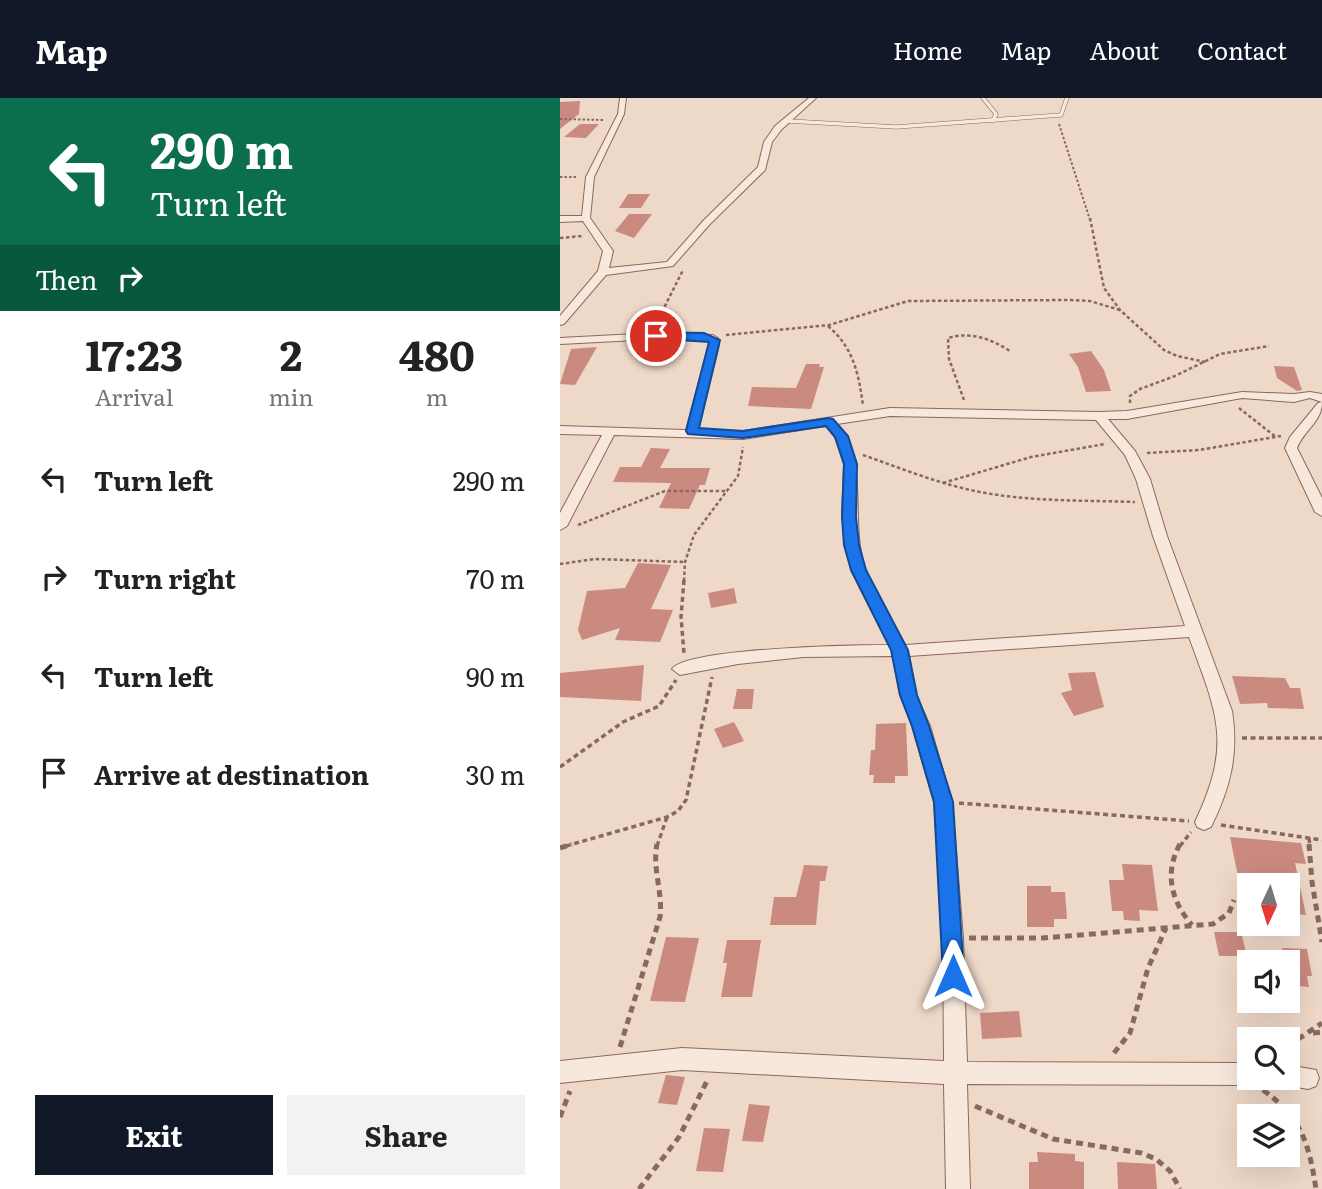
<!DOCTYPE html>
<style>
body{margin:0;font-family:Literata,serif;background:#f2f2f2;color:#222;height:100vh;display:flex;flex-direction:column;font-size:26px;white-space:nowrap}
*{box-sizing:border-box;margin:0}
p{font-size:23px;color:#767676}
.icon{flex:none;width:38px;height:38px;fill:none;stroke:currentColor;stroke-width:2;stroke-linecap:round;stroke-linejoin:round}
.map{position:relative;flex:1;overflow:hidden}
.panel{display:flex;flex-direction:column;background:#fff;width:560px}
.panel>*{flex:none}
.hud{background:#0b6e4f;color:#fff;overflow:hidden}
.needle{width:46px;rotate:184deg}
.tools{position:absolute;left:677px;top:775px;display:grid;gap:14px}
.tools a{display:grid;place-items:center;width:63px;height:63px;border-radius:0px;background:#fff;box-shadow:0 7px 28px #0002;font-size:35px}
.pin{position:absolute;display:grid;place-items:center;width:60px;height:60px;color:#fff;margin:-30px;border:4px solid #fff;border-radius:50%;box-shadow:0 2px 7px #0007}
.me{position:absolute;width:77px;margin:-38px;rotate:0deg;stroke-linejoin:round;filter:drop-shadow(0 0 5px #0008)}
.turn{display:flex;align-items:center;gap:24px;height:147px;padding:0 35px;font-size:32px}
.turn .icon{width:91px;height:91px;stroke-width:2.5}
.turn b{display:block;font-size:49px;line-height:60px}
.then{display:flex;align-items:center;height:66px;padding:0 35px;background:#0003;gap:14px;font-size:26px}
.eta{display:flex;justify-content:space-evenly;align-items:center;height:119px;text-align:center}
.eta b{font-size:42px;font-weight:700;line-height:49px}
.cta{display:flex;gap:14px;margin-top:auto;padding:14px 35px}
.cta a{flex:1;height:80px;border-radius:0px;background:#111827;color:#fff;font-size:28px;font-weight:700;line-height:80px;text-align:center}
.cta a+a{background:#f2f2f2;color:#222}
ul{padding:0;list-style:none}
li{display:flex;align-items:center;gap:21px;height:98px;padding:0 35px}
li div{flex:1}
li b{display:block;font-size:26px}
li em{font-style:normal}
header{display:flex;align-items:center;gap:42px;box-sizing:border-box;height:98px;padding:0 35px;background:#111827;color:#fff}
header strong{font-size:33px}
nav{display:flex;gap:38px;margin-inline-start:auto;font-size:24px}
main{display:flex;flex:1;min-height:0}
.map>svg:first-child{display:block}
.building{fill:#ca8a80}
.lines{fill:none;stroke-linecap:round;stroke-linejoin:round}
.service-casing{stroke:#89695e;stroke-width:4.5}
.minor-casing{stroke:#89695e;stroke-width:2}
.path-far3{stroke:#89695e;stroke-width:2;stroke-dasharray:2.5 2;stroke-linecap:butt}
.path-far2{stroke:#89695e;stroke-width:2.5;stroke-dasharray:3.5 2.5;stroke-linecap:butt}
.path-far1{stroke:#89695e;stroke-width:3.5;stroke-dasharray:5 3.5;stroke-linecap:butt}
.path{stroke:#89695e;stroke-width:5;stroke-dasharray:7 5;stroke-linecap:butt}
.service{stroke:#f8e8dc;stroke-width:3.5}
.minor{fill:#f8e8dc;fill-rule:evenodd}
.route{fill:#1a73e8;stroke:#114b97;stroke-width:2}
</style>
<header>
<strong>Map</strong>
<nav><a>Home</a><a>Map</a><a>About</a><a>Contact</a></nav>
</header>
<main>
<section class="panel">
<div class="hud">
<div class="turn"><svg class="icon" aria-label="left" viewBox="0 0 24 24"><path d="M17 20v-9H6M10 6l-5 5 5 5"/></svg><div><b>290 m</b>Turn left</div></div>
<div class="then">Then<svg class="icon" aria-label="right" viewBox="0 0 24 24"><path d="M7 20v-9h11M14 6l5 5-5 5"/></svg></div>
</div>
<div class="eta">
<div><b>17:23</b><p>Arrival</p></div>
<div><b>2</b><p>min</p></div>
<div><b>480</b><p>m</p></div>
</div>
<ul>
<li><svg class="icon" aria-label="left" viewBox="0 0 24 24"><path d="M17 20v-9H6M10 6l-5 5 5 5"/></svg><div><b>Turn left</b></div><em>290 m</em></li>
<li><svg class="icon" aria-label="right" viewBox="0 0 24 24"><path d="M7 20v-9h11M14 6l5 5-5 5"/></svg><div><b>Turn right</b></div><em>70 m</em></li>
<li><svg class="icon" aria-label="left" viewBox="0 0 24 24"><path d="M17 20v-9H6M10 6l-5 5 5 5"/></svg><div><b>Turn left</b></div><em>90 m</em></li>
<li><svg class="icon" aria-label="arrive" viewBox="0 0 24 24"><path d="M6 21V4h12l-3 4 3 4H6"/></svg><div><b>Arrive at destination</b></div><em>30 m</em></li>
</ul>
<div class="cta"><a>Exit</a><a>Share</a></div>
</section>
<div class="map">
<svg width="762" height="1091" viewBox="0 0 762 1091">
<rect width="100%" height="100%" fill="#eed8c8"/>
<g class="building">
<polygon points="20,3 19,16 0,31 0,4"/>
<polygon points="20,26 39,26 26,40 4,39"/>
<polygon points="68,96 90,96 81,110 59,110"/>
<polygon points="69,116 92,116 74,140 55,133"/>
<polygon points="37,249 15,287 0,286 11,251"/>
<polygon points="531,253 544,272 551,293 526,294 518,269 509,256"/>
<polygon points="246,266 260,266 259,269 264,269 251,311 188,308 192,289 236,290"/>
<polygon points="714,268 734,269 742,292 737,293 717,280"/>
<polygon points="91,350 110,351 100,370 150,370 145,387 140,387 129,411 99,410 111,385 53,384 60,369 81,369"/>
<polygon points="78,465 111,467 91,511 113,512 100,544 55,542 60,530 22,542 18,532 27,493 65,490"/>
<polygon points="174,490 177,505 151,510 148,495"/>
<polygon points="84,567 81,603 0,599 0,575"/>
<polygon points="535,574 544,609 514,618 501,595 512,592 508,575"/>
<polygon points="672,578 725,580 730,590 740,590 744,611 708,610 707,605 680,606"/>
<polygon points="177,591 194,591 192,611 173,611"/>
<polygon points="174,624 184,643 163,650 154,631"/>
<polygon points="346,625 348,678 335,678 335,685 313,685 314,677 309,677 311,652 315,652 316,626"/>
<polygon points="670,739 741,745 746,766 735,765 746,817 728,815 728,788 680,788"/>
<polygon points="562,766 592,767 598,813 579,812 580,823 564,822 563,813 552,813 549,782 564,782"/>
<polygon points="244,767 268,768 265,783 260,783 256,827 210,827 214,799 236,799"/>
<polygon points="467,788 491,788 491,794 505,794 507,821 494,821 494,829 467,829"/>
<polygon points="654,834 681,834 687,858 659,858"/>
<polygon points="106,839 139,840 125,904 90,903"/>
<polygon points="167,842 201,842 192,899 161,899 167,865 163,865"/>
<polygon points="722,850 747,851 752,878 747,878 749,889 728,887 728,864 725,864"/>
<polygon points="459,913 462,939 422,941 420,915"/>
<polygon points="106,977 125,979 117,1007 98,1005"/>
<polygon points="189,1006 210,1008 203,1044 182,1043"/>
<polygon points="144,1030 170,1031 163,1074 136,1073"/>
<polygon points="477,1054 515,1056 515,1063 524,1064 524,1091 469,1091 469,1064 478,1064"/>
<polygon points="557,1064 595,1066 597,1091 558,1091"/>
</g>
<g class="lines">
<g class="service-casing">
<g id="service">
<polyline points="423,0 436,16 433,23"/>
<polyline points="228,23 336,29 501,17 507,0"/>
</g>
</g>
<g class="minor-casing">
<g id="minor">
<polygon points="60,0 66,0 64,16 34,79 30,120 53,153 49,170 107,164 144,122 198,69 204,44 215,28 249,0 256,0 221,32 212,44 205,72 150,126 113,168 46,177 4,226 0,227 0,218 38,173 43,153 23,123 0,124 0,118 22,118 26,79 58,16"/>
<path d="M 96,235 L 153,237 L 158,240 L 159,247 L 138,332 L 183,333 L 330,310 L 539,314 L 567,313 L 682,294 L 734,296 L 750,294 L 762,296 L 762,304 L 750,300 L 734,304 L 682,300 L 567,321 L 548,321 L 575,353 L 590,381 L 607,438 L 672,613 C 679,656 670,691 651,729 L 644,732 L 637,729 L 635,724 C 673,644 657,616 629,539 L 349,558 L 356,597 L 370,628 L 392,704 L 403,840 L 407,964 L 690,965 L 690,980 L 700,980 L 698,984 L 690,987 L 407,986 L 410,1091 L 386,1091 L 384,986 L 122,972 L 0,985 L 0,963 L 122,950 L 384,963 L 383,840 L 374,704 L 352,628 L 340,597 L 333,558 L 243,559 L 178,566 L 120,577 L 112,571 C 127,550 297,547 329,547 L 291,472 L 282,419 L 284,366 L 275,339 L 266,328 L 183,341 L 54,337 L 7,428 L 0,432 L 0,415 L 42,337 L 0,336 L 0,328 L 126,332 L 149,247 L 148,243 L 96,241 L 0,246 L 0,240 ZM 330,318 L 536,322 L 565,357 L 576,381 L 593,438 L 625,528 L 345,547 C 332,522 314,497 305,470 C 289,423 310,364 277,326 Z"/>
<path d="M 762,304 C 762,324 744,332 737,350 L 762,400 L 762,418 L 755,414 L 725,350 L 730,339 L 758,305 Z"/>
<polygon points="728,967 756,972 759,980 756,988 748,991 720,986 717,980 728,980"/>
</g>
</g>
<g class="path-far3">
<polyline points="0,21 44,22"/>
<polyline points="499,26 530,122"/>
<polyline points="0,79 17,79"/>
</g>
<g class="path-far2">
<polyline points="530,120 544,190 560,212 604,252 617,258 645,264"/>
<polyline points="0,140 22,138"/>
<polyline points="100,226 102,214 123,172"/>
<path d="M 268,228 C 293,249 299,276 303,308"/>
<polyline points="166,237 269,227 348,203 511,202 530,203 560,212"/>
<path d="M 404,302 L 389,261 L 388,240 C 411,233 431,241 450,253"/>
<polyline points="570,305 570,298 580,291 615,278 660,256 709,248"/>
<polyline points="679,310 716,339"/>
<polyline points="587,355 639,352 721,338"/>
<path d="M 303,357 C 340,370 377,385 415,393 C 468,404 521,402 575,404"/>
<polyline points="383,385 471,359 545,346"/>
<polyline points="18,427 105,393 168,393"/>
<polyline points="0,466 35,461 125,464"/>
<polyline points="124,483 125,464 134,437 178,378 183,349"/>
</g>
<g class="path-far1">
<polyline points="124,482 121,519 124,555"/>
<polyline points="682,640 762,640"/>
<polyline points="0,669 63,624 99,608 116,582"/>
<polyline points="399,705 629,723"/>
<polyline points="661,727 762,742"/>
<polyline points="749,740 750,748"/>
<polyline points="6,748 107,719 118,713 126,702 152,579"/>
<polyline points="97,748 107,719"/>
<polyline points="620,748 631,734"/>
</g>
<g class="path">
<path d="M 620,746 C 604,775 611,803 632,827"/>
<polyline points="749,746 752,784 762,844"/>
<polyline points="0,750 12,746"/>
<polyline points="409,840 483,840 653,826 669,815 674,802"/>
<polyline points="753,935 762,934"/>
<polyline points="728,948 762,925"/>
<path d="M 60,949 L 100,819 C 103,794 92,771 97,746"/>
<polyline points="554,955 570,935 588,870 606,830"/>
<path d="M 703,992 C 742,1020 749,1046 756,1091"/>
<polyline points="415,1008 493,1041 581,1055 596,1061 610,1073 620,1091"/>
<polyline points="0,1019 10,993"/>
<polyline points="79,1091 119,1039 148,981"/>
</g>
<use href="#service" class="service"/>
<use href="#minor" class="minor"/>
</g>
<polygon class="route" points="96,234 144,235 160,242 139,330 183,333 269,320 273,321 288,338 297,366 296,419 299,447 306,472 348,552 357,597 369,628 393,704 404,878 401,885 393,888 386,885 383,878 374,704 352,628 340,597 331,552 291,472 284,447 282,419 284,366 275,339 266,328 183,340 128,336 126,333 149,244 92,240 92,235"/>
</svg>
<div class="tools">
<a><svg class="needle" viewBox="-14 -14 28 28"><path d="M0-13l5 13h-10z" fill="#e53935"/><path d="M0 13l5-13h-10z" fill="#767676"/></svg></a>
<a><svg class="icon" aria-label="sound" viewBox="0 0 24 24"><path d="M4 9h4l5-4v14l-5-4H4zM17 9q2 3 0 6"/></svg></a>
<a><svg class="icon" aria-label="search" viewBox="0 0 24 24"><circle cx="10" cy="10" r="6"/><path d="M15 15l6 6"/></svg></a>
<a><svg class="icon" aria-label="layers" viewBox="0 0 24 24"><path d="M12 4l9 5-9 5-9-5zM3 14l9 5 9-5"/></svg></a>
</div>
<div class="pin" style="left:96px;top:238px;background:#d93025"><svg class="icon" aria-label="arrive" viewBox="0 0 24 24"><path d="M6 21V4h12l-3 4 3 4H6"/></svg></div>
<svg class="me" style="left:393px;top:878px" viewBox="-20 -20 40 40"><path d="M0-17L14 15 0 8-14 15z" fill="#1a73e8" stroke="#fff" stroke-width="4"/></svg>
</div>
</main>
